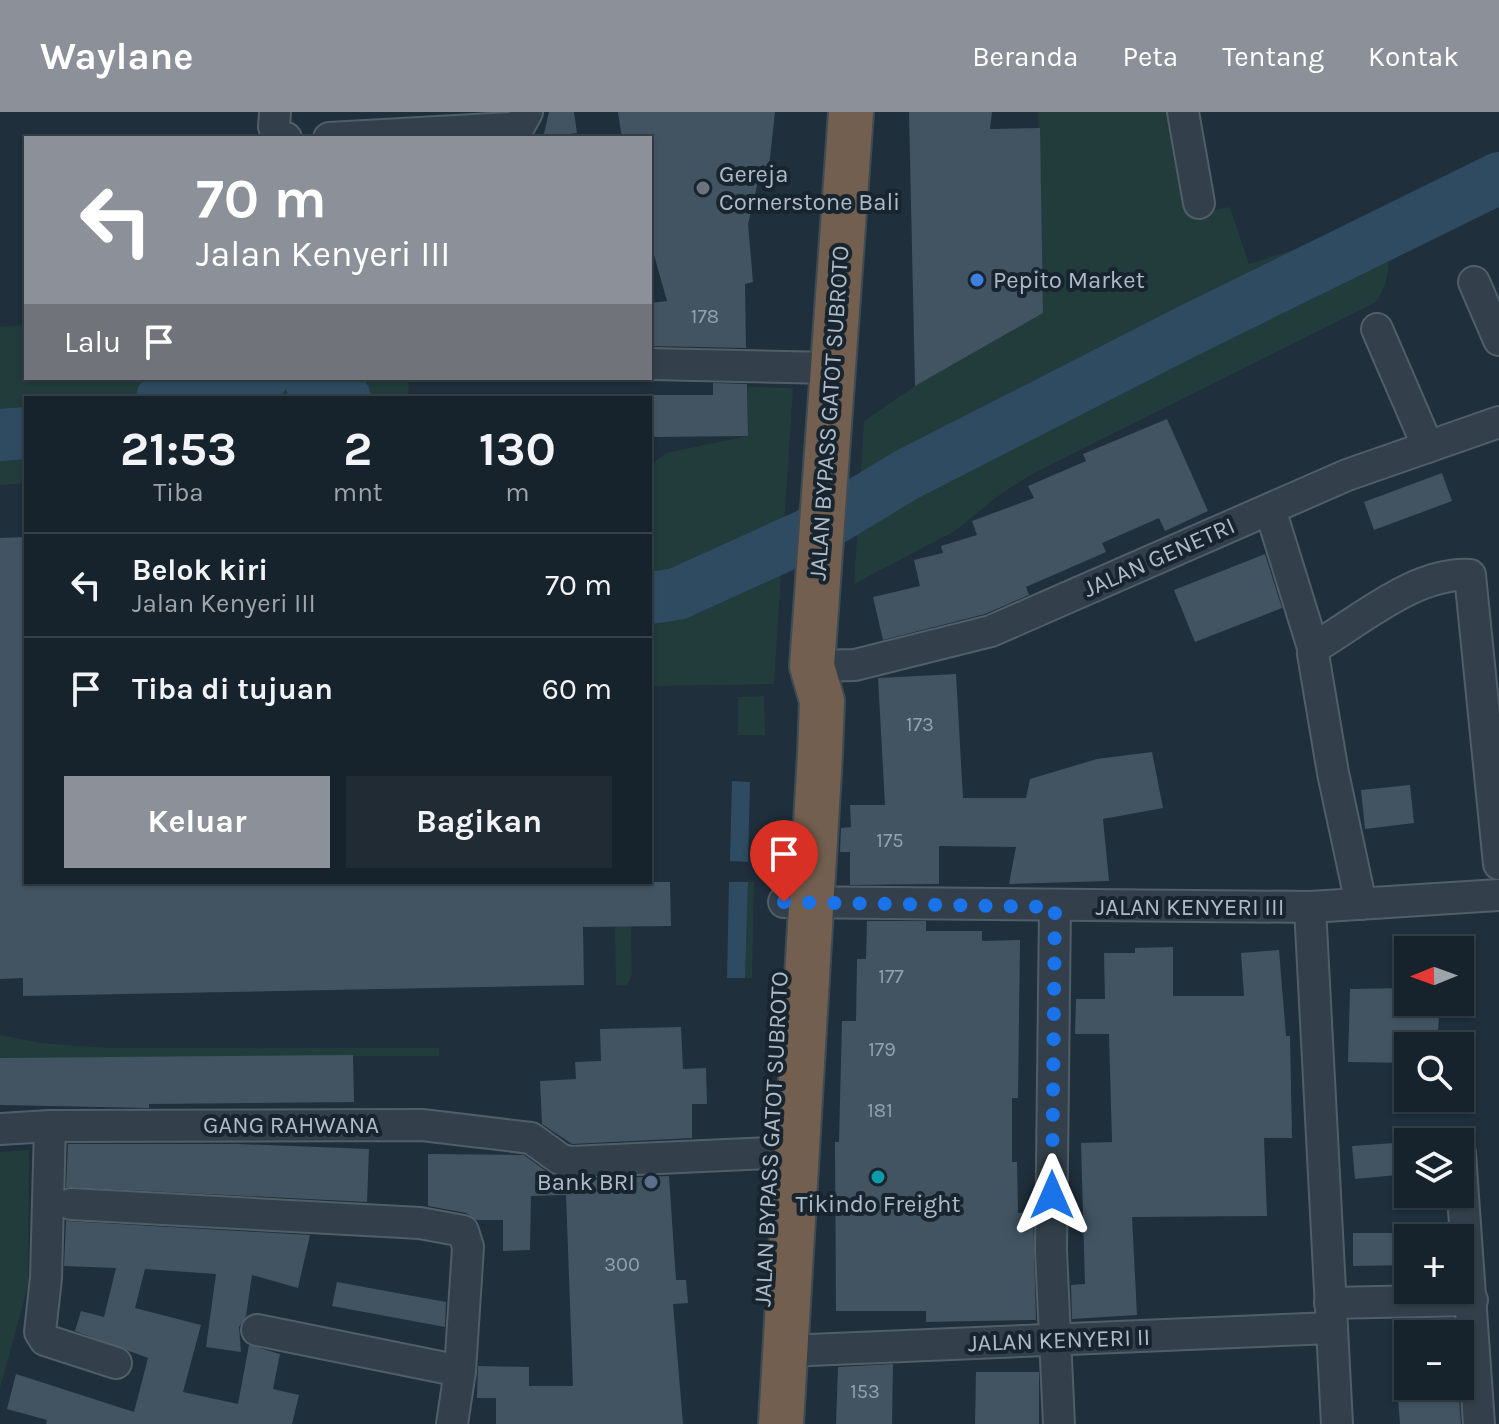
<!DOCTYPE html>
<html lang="id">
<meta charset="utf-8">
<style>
body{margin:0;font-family:Karla,sans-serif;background:#202b34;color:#f1f3f6;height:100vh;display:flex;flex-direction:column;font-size:30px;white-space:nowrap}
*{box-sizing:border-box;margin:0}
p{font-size:26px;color:#9ea4a9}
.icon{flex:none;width:44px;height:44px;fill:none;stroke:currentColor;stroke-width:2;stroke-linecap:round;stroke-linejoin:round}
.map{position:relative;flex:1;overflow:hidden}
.panel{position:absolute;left:24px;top:284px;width:628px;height:488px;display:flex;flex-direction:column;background:#17232c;border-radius:0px;box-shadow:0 2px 6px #0004,0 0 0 2px #364048}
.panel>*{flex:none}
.guide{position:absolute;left:24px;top:24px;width:628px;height:244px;border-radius:0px;box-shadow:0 2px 6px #0004,0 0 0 2px #364048;background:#8c9099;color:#fff;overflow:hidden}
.needle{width:52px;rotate:269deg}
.controls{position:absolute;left:1394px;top:824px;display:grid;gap:16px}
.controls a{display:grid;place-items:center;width:80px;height:80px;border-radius:0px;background:#17232c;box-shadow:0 2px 6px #0004,0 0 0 2px #364048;font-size:40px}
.pin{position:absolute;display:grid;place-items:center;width:68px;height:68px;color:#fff;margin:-82px -34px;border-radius:50% 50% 50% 0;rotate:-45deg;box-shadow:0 0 8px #0007}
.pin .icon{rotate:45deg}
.me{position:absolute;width:88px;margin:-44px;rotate:0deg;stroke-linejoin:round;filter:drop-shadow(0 0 6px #0008)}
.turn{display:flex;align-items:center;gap:28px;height:168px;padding:0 40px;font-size:36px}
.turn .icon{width:104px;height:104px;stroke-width:2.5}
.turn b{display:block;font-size:56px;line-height:68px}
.then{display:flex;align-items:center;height:76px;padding:0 40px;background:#0003;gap:16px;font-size:30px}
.eta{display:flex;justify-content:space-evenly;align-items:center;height:136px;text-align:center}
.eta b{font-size:48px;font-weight:700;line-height:56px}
.primary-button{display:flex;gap:16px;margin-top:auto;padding:16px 40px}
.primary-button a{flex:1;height:92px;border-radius:0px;background:#8c9099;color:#fff;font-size:32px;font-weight:700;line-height:92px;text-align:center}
.primary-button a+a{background:#202b34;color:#f1f3f6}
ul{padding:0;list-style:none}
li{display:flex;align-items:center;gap:24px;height:104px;padding:0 40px;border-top:2px solid #364048}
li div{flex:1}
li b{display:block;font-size:30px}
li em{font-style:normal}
header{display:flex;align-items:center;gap:48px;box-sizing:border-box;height:112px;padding:0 40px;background:#8c9099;color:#fff}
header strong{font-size:38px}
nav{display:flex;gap:44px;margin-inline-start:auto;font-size:28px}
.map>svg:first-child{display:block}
.green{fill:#213c3b}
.water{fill:#2f4b62}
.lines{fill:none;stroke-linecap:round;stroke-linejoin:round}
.river{stroke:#2f4b62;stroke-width:52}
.building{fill:#425462}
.street-casing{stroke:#505e68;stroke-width:34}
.highway-casing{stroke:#3d4b55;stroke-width:48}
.street{stroke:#33404b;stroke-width:30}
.highway{stroke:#725f4f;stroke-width:44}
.route{stroke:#1a73e8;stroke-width:14;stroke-dasharray:0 25.2}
.worship-dot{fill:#6b7280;stroke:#18252f;stroke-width:3}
.shop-dot{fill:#3f7fe0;stroke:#18252f;stroke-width:3}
.culture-dot{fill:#0f9aa8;stroke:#18252f;stroke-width:3}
.service-dot{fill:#5c6f8a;stroke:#18252f;stroke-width:3}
.labels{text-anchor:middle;stroke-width:8;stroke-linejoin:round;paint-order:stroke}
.number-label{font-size:20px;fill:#92a1ae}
.poi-label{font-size:24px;fill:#adbbc7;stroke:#18252f;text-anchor:start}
.street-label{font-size:24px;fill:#adbbc7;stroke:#18252f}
</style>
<header>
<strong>Waylane</strong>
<nav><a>Beranda</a><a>Peta</a><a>Tentang</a><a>Kontak</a></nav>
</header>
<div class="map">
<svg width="1499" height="1312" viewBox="0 0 1499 1312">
<rect width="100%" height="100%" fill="#1f2f3b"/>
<g class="green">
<path d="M 1038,0 L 1171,0 L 1190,103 L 1230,95 L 1249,152 L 1377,110 C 1389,140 1395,161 1376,190 L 1036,360 L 1002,381 L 955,419 L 854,472 L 864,309 L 918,272 L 1043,201 Z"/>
<polygon points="26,213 26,266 409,266 408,286 26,286 26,371 0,373 0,215"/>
<polygon points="748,275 793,276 774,572 650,574 653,351 666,341 748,324"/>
<polygon points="764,584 765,623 738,623 738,585"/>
<polygon points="748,770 754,770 752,866 745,866"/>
<polygon points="631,814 632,863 627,873 616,874 615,815"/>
<polygon points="0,923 41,931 108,936 439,936 439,944 0,946"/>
<polygon points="29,1038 28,1174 0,1276 0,1040"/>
</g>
<g class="water">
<polygon points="732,669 750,670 748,750 730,749"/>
<polygon points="729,770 748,770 745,866 727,866"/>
</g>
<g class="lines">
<g class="river">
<polyline points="309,266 329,274 345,286"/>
<polyline points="162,286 262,266"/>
<polyline points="0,323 26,321"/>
<polyline points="650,486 677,482 807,423 906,363 1190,218 1499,66"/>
</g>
</g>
<g class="building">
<polygon points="549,0 574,0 577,21 543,26"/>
<polygon points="618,0 775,0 769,55 762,53 748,112 753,170 745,172 746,236 650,234 650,191 667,189 650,129 650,26 622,26"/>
<polygon points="909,0 992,0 990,17 1040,16 1043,201 915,274"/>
<polygon points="713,271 747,272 748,324 650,325 650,283 713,283"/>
<polygon points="1167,307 1208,399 1165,419 1159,406 1102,431 1106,440 1026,475 1029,483 985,502 883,528 873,485 920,474 914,448 943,441 941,434 977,423 972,409 1034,386 1028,374 1086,349 1083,342"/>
<polygon points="1442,361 1452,389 1374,418 1364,390"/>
<polygon points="26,425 26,770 670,770 671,814 583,815 584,873 23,884 23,866 0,867 0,426"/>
<polygon points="1265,442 1282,496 1195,530 1174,478"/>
<polygon points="956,562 963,686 1026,686 1030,667 1097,647 1152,640 1163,696 1103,707 1109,769 1009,772 1016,735 939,734 939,772 850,773 850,740 840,740 841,716 851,715 850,693 885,693 878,566"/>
<polygon points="1410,673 1414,711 1365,717 1361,678"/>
<polygon points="867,809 926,809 926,819 982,819 982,829 1020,828 1018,986 1012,986 1012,1050 1017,1050 1018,1101 1033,1101 1036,1208 926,1210 926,1199 836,1199 835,1030 839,1030 842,909 856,909 857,847 866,847"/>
<polygon points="1173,835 1173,884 1244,884 1241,841 1279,838 1286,924 1290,924 1292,1026 1264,1026 1267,1104 1132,1105 1137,1203 1072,1207 1071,1173 1085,1172 1081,1031 1112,1030 1109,922 1075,922 1076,887 1105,887 1104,841 1135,841 1135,836"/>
<polygon points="1408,876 1408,890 1440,890 1437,934 1408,934 1408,951 1348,950 1350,877"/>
<polygon points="681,915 683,957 706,956 707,992 692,992 692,1026 572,1032 542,1012 540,969 576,967 575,950 601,949 600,917"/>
<polygon points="353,943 354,990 149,992 149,996 0,993 0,946"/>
<polygon points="1408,1030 1408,1062 1355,1067 1352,1034"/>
<polygon points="68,1032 238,1032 369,1037 367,1090 66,1075"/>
<polygon points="428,1042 524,1043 550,1062 570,1068 669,1064 676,1168 686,1168 688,1191 673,1192 683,1312 496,1312 496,1286 477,1286 478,1254 529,1255 529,1274 573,1274 566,1083 531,1084 530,1138 503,1139 503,1108 477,1108 466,1101 428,1094"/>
<polygon points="66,1109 310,1123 298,1176 252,1163 246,1204 239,1215 241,1240 206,1235 216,1162 145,1157 135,1196 201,1213 183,1280 238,1292 249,1233 280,1242 273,1277 299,1283 292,1312 46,1312 47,1308 7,1297 16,1262 134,1300 148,1246 75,1219 81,1199 104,1205 116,1156 64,1154"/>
<polygon points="1353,1121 1408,1121 1408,1153 1353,1154"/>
<polygon points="337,1170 446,1190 445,1215 332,1194"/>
<polygon points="893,1252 892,1312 836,1312 838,1255"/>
<polygon points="976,1260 1039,1260 1039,1312 975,1312"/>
<polygon points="1397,1274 1458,1274 1461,1312 1400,1312"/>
</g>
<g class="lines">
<g class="street-casing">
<g id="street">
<polyline points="275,0 274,15 278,24 286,26"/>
<polyline points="1183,0 1199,91"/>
<polyline points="329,26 510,16 520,13 527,0"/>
<polyline points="1474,170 1499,228"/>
<polyline points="1377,217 1428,335"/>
<polyline points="650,252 832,256"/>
<polyline points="1270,397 1314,539"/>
<polyline points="812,554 855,553 991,519 1347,363 1499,310"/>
<polyline points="784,790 1310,795 1499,783"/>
<path d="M 1361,792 L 1333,661 L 1313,542 L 1317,534 C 1362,507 1416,460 1470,463 L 1499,752"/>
<polyline points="1055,795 1051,1139 1059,1312"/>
<polyline points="1310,795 1337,1312"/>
<polyline points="50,1014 422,1013 531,1026 560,1047 570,1050 771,1041"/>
<polyline points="0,1017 50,1014 46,1166 40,1220 45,1228 116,1251"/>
<polyline points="1460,1041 1479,1312"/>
<polyline points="71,1092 420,1111 463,1119 468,1135 460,1259 452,1312"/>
<polyline points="1330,1191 1472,1188"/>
<polyline points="257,1218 460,1259"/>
<polyline points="785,1239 1332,1216"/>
</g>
</g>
<g class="highway-casing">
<polyline id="highway" points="781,1312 820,642 822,589 812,554 851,0"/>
</g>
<use href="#street" class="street"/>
<use href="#highway" class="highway"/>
</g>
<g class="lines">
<polyline class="route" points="784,790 1055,795 1052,1083"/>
</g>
<circle class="worship-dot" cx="703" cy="76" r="8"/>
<circle class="shop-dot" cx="977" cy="168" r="8"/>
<circle class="culture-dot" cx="878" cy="1065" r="8"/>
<circle class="service-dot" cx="651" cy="1070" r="8"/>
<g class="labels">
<g class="number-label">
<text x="705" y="211">178</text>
<text x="920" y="619">173</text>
<text x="890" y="735">175</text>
<text x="891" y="871">177</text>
<text x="882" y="944">179</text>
<text x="880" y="1005">181</text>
<text x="622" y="1159">300</text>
<text x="865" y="1286">153</text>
</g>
<g class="poi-label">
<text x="719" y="70">Gereja<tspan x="719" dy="28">Cornerstone Bali</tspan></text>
<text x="993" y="176">Pepito Market</text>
<text x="635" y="1078" text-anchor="end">Bank BRI</text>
<text x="878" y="1100" text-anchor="middle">Tikindo Freight</text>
</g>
<g class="street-label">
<text transform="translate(829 301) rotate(-86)" y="8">JALAN BYPASS GATOT SUBROTO</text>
<text transform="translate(1159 445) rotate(-24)" y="8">JALAN GENETRI</text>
<text x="1190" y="803">JALAN KENYERI III</text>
<text x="291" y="1021">GANG RAHWANA</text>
<text transform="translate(771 1027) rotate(-87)" y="8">JALAN BYPASS GATOT SUBROTO</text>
<text transform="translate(1059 1228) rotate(-2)" y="8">JALAN KENYERI II</text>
</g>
</g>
</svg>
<div class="controls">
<a><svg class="needle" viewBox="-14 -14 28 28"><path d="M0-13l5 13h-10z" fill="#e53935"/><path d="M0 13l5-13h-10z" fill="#9ea4a9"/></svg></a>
<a><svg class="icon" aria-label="search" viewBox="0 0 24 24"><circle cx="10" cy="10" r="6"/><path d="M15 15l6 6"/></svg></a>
<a><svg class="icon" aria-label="layers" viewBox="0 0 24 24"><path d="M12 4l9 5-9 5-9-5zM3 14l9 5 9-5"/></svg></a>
<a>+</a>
<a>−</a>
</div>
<div class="pin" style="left:784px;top:790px;background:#d93025"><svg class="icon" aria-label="arrive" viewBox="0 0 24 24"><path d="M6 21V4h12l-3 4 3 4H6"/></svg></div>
<svg class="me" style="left:1052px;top:1083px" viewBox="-20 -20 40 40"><path d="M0-17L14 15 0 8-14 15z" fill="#1a73e8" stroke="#fff" stroke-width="4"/></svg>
<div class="guide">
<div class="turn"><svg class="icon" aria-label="left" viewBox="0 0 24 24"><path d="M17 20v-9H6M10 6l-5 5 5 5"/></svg><div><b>70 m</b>Jalan Kenyeri III</div></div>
<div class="then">Lalu<svg class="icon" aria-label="arrive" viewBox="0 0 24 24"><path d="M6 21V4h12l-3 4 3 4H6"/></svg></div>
</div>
<section class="panel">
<div class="eta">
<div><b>21:53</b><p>Tiba</p></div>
<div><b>2</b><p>mnt</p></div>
<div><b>130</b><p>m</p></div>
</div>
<ul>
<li><svg class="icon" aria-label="left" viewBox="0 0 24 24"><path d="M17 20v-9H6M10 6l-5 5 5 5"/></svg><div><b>Belok kiri</b><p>Jalan Kenyeri III</p></div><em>70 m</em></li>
<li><svg class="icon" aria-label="arrive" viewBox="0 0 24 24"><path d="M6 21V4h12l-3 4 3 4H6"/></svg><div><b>Tiba di tujuan</b></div><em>60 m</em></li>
</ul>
<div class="primary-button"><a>Keluar</a><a>Bagikan</a></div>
</section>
</div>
